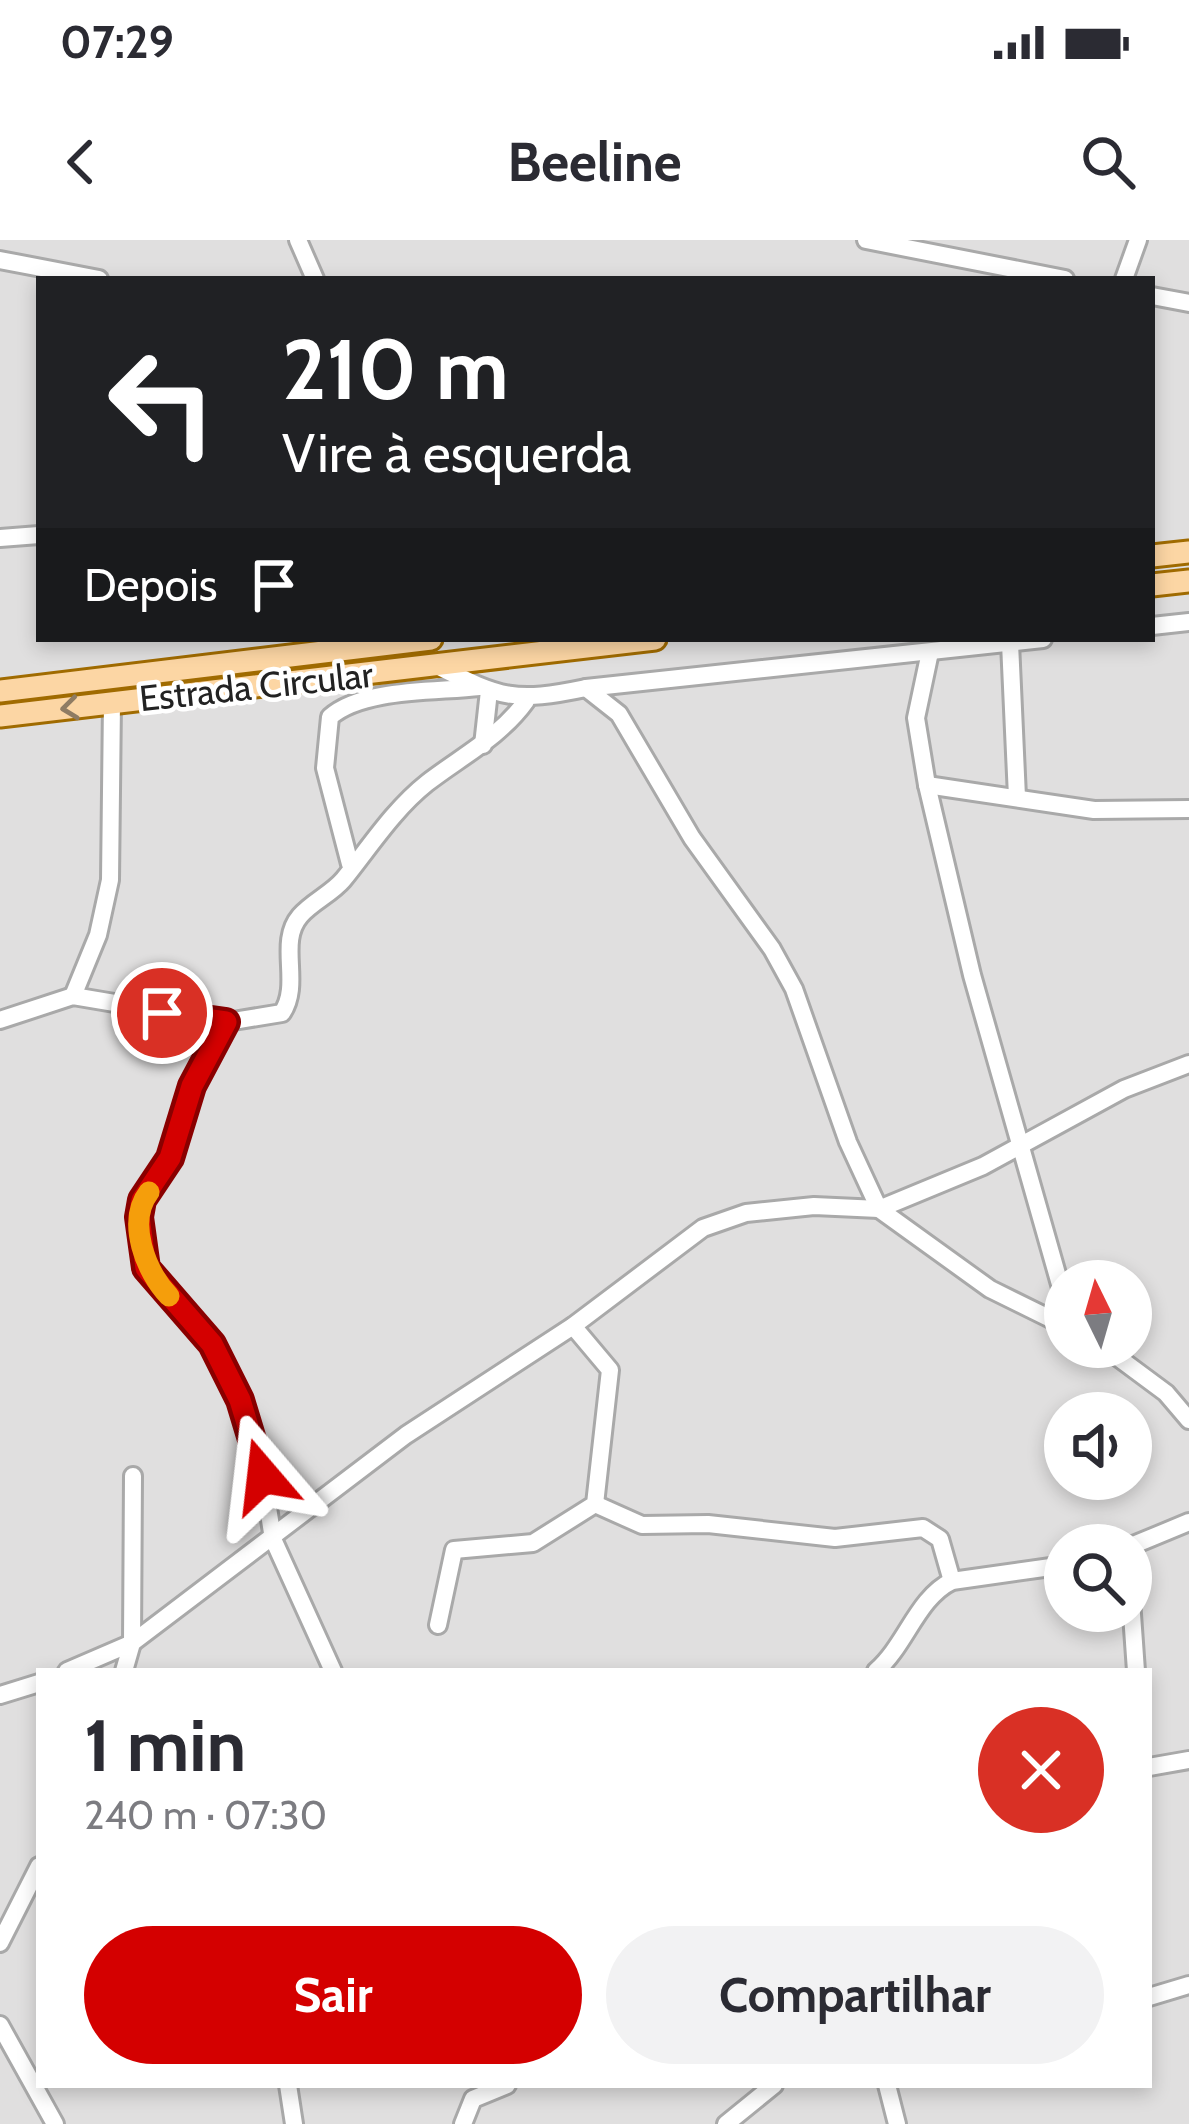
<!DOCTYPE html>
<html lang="pt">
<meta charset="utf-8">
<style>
body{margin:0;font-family:Cabin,sans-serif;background:#f2f2f3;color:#2b2b33;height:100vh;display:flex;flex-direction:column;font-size:45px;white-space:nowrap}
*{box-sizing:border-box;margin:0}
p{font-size:39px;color:#7c7c81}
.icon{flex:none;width:66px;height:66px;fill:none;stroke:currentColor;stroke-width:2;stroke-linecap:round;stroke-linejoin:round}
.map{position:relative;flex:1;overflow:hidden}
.details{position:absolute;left:36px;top:1428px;width:1116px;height:420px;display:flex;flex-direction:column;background:#fff;border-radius:0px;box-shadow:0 6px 18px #0003}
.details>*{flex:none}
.banner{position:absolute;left:36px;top:36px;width:1119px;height:366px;border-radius:0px;box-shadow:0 6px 18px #0003;background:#202124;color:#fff;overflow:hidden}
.needle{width:78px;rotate:355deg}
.fabs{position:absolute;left:1044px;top:1020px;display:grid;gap:24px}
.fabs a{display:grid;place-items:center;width:108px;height:108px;border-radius:50%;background:#fff;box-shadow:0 6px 18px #0003;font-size:60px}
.pin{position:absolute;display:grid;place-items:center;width:102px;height:102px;color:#fff;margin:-51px;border:6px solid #fff;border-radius:50%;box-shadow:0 3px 12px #0007}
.me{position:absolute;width:132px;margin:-66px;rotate:343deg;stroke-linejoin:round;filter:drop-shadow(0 0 9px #0008)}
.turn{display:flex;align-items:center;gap:42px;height:252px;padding:0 48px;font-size:54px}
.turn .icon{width:156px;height:156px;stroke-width:2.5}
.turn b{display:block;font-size:84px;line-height:102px}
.then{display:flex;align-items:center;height:114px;padding:0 48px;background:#0003;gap:24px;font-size:45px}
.round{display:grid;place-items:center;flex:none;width:126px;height:126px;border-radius:63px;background:#f2f2f3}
.headline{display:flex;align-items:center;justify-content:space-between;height:204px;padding:0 48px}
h1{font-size:72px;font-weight:700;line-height:90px}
.primary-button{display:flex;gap:24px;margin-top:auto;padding:24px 48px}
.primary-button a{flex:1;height:138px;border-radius:72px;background:#d40000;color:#fff;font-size:48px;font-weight:700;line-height:138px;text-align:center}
.primary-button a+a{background:#f2f2f3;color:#2b2b33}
.status{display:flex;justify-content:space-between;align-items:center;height:84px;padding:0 60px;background:#fff;direction:ltr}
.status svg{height:33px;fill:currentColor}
header{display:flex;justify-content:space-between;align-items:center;height:156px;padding:0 48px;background:#fff;font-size:54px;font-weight:700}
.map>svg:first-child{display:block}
.residential{fill:#e0dfdf;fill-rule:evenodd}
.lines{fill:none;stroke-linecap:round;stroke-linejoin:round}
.minor-casing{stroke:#a9a9a9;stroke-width:22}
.major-casing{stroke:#a06b00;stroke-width:27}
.minor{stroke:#fff;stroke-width:16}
.major{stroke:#fcd6a4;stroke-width:21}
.oneway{stroke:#8f7c63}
.route-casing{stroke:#8a0000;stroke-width:30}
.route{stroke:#d40000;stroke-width:21}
.slow{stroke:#f59e0b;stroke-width:21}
.labels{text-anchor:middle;stroke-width:9;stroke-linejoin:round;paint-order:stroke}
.street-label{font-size:36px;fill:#222;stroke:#fff}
</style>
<div class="status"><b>07:29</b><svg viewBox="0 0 49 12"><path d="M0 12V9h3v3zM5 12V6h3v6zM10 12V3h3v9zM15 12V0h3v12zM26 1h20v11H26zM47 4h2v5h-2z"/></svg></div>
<header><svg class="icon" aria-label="back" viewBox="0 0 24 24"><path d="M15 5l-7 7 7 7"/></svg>Beeline<svg class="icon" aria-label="search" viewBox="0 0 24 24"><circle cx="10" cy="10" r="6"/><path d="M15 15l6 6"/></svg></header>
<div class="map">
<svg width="1189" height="1884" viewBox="0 0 1189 1884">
<rect width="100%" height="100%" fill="#f2efe9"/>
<path class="residential" d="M 0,0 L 1189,0 L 1189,1884 L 0,1884 ZM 39,39 L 1152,39 L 1152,399 L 39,399 ZM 1065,1041 L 1131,1041 L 1131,1107 L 1065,1107 ZM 1065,1173 L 1131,1173 L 1131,1239 L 1065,1239 ZM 1065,1305 L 1131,1305 L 1131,1371 L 1065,1371 ZM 39,1431 L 1149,1431 L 1149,1845 L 39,1845 Z"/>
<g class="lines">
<g class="minor-casing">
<g id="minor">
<polyline points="298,0 315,39"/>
<polyline points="866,0 1065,39"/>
<polyline points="0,20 99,39"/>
<polyline points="1124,39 1138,0"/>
<polyline points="1152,56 1189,63"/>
<polyline points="0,298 39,295"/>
<polyline points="1152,386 1189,382"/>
<polyline points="1010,403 1017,557"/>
<polyline points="930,412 916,478 927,545 972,735 1065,1062"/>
<path d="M 437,426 C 502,458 514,463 586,448 L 1043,399"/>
<polyline points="586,448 619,474 692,598 772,709 794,749 848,902 879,969 990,1049 1065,1086"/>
<polyline points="483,505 489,451"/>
<polyline points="927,545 1094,570 1189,569"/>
<path d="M 350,624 L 325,528 L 330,477 C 363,448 437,452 479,447"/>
<polyline points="73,756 98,695 110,640 112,462"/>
<path d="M 0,780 L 73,756 L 227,782 L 282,773 C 302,743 277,703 300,676 C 312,662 331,654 343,640 C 369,608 393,570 427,543 C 462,516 500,497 526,461"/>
<polyline points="227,782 192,846 170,918 143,960 139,977 147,1028 203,1089 240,1159 263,1236 273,1299 333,1431"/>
<polyline points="1104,1107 1166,1153 1189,1180"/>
<polyline points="595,1264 642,1285 708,1284 835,1298 923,1288 940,1299 952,1341"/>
<polyline points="1131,1306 1189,1282"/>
<polyline points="1131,1360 1136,1431"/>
<polyline points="438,1385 454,1310 533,1303 595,1264 610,1130 573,1086"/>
<polyline points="67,1431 132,1403 406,1195 573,1086 703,988 746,973 814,966 879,969 983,926 1124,849 1189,824"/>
<polyline points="124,1431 132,1403 133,1236"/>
<path d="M 876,1431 C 906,1405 917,1358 952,1341 L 1065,1325"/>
<polyline points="0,1455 39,1443"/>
<polyline points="1149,1527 1189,1520"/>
<polyline points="0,1703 39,1626"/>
<polyline points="1149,1757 1189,1745"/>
<polyline points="0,1785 55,1884"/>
<polyline points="288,1845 294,1884"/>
<polyline points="887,1845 897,1884"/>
<polyline points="463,1884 473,1859 507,1845"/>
<polyline points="726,1884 774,1845"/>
</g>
</g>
<g class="major-casing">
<g id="major">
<polyline points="1152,316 1189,312"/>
<polyline points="1152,345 1189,341"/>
<polyline points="0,451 431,399"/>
<polyline points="0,476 655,399"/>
</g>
</g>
<use href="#minor" class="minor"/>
<use href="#major" class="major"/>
</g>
<defs><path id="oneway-chevron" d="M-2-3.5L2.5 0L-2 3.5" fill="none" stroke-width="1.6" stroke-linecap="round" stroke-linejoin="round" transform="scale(3)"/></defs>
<use class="oneway" href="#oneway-chevron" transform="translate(70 468) rotate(173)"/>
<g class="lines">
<g class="route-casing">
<polyline id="route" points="162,773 226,782 192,846 170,918 142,960 139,977 146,1028 212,1104 240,1160 263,1236"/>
</g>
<use href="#route" class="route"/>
<path class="slow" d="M 149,952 C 126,982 146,1032 169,1056"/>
</g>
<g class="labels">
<g class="street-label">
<text transform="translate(256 446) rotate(-6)" y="13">Estrada Circular</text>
</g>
</g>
</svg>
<div class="fabs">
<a><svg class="needle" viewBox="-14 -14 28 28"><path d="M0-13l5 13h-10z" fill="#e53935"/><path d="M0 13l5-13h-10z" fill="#7c7c81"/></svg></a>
<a><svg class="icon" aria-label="sound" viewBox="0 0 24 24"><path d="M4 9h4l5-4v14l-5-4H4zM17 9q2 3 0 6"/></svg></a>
<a><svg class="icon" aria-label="search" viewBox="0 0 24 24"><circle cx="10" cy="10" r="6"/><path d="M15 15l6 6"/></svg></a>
</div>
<div class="pin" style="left:162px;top:773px;background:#d93025"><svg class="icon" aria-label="arrive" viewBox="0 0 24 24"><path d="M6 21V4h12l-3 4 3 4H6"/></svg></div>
<svg class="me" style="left:263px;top:1236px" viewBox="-20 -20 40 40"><path d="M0-17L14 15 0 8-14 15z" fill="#d40000" stroke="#fff" stroke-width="4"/></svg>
<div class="banner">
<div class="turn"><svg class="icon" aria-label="left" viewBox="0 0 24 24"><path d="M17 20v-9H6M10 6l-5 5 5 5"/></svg><div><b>210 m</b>Vire à esquerda</div></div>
<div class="then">Depois<svg class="icon" aria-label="arrive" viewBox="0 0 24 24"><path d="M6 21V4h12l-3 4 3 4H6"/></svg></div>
</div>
<section class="details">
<div class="headline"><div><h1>1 min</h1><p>240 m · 07:30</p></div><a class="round" style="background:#d93025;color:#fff"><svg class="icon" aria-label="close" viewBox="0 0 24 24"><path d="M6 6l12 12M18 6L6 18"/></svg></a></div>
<div class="primary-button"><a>Sair</a><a>Compartilhar</a></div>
</section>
</div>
